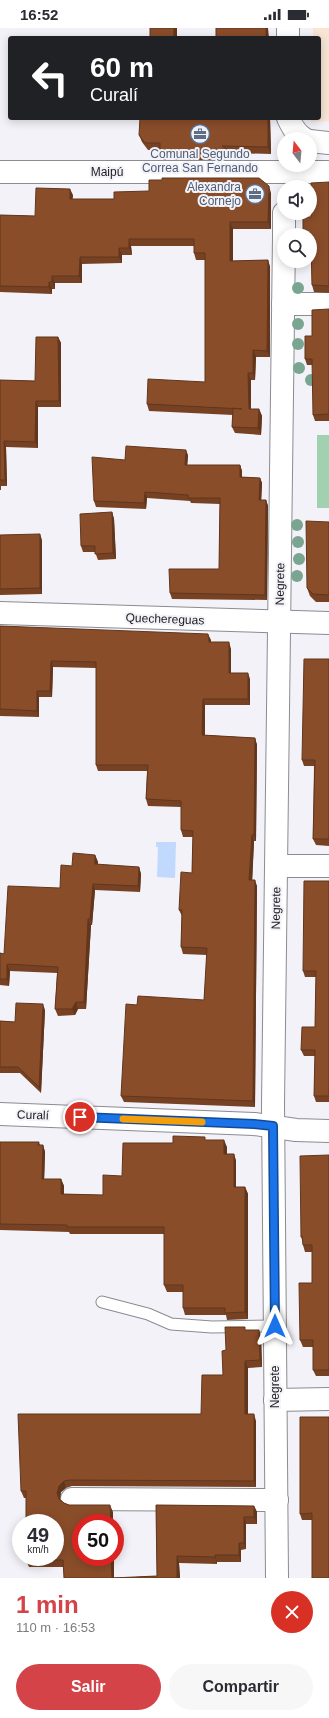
<!DOCTYPE html>
<html lang="es">
<meta charset="utf-8">
<style>
body{margin:0;font-family:Helvetica,sans-serif;background:#f7f7f7;color:#2b2b33;height:100vh;display:flex;flex-direction:column;font-size:15px;white-space:nowrap}
*{box-sizing:border-box;margin:0}
p{font-size:13px;color:#7c7c81}
.icon{flex:none;width:22px;height:22px;fill:none;stroke:currentColor;stroke-width:2;stroke-linecap:round;stroke-linejoin:round}
.map{position:relative;height:1550px;overflow:hidden}
.details{display:flex;flex-direction:column;background:#fff;flex:1}
.details>*{flex:none}
.banner{position:absolute;left:8px;top:8px;width:313px;height:84px;border-radius:4px;box-shadow:0 2px 10px #0003;background:#202124;color:#fff;overflow:hidden}
.needle{width:26px;rotate:344deg}
.controls{position:absolute;left:277px;top:104px;display:grid;gap:8px}
.controls a{display:grid;place-items:center;width:40px;height:40px;border-radius:50%;background:#fff;box-shadow:0 2px 10px #0003;font-size:20px}
.speed{position:absolute;left:12px;top:1486px;display:flex;gap:8px;font-size:20px;font-weight:700;text-align:center}
.speed>*{display:grid;place-content:center;width:52px;height:52px;border-radius:50%;background:#fff;box-shadow:0 2px 10px #0003;line-height:1}
.speed small{font-size:10px;font-weight:400}
.speed .limit{border:6px solid #d22;background:#fff;color:#111}
.pin{position:absolute;display:grid;place-items:center;width:34px;height:34px;color:#fff;margin:-17px;border:2px solid #fff;border-radius:50%;box-shadow:0 1px 4px #0007}
.me{position:absolute;width:44px;margin:-22px;rotate:0deg;stroke-linejoin:round;filter:drop-shadow(0 0 3px #0008)}
.turn{display:flex;align-items:center;gap:14px;height:84px;padding:0 16px;font-size:18px}
.turn .icon{width:52px;height:52px;stroke-width:2.5}
.turn b{display:block;font-size:28px;line-height:34px}
.round{display:grid;place-items:center;flex:none;width:42px;height:42px;border-radius:21px;background:#f7f7f7}
.head{display:flex;align-items:center;justify-content:space-between;height:68px;padding:0 16px}
h1{font-size:24px;font-weight:600;line-height:30px;color:#d34348}
.button{display:flex;gap:8px;margin-top:auto;padding:8px 16px}
.button a{flex:1;height:46px;border-radius:24px;background:#d34348;color:#fff;font-size:16px;font-weight:600;line-height:46px;text-align:center}
.button a+a{background:#f7f7f7;color:#2b2b33}
.status{display:flex;justify-content:space-between;align-items:center;height:28px;padding:0 20px;background:#fff;direction:ltr}
.status svg{height:11px;fill:currentColor}
.map>svg:first-child{display:block}
.commercial{fill:#f8e5d5}
.green{fill:#a1d1b0}
.water{fill:#c0d9fd}
.lines{fill:none;stroke-linecap:round;stroke-linejoin:round}
.lane-casing{stroke:#8b8c91;stroke-width:13}
.street-casing{stroke:#8b8c91;stroke-width:24}
.secondary-casing{stroke:#8b8c91;stroke-width:24}
.lane{stroke:#fff;stroke-width:11}
.street{stroke:#fff;stroke-width:22}
.secondary{stroke:#fff;stroke-width:22}
.tree{fill:#7aa591}
.wall{fill:#774224}
.shaded-wall{fill:#61361d}
.building{fill:#8a4d2a;stroke:#61361d}
.route-casing{stroke:#114b97;stroke-width:10}
.route{stroke:#1a73e8;stroke-width:7}
.slow{stroke:#f59e0b;stroke-width:7}
.labels{text-anchor:middle;stroke-width:4;stroke-linejoin:round;paint-order:stroke}
.service-label{font-size:12px;fill:#4e5e75;stroke:#f2f2f8}
.street-label{font-size:12px;fill:#1c1d1f;stroke:#f2f2f8}
</style>
<div class="status"><b>16:52</b><svg viewBox="0 0 49 12"><path d="M0 12V9h3v3zM5 12V6h3v6zM10 12V3h3v9zM15 12V0h3v12zM26 1h20v11H26zM47 4h2v5h-2z"/></svg></div>
<div class="map">
<svg width="329" height="1550" viewBox="0 0 329 1550">
<rect width="100%" height="100%" fill="#f2f2f8"/>
<polygon class="commercial" points="313,0 329,0 329,93 311,94 311,90 319,90 319,10 313,10"/>
<rect class="green" x="317" y="407" width="12" height="73"/>
<polygon class="water" points="156,814 176,814 175,850 157,849 158,819 156,819"/>
<g class="lines">
<g class="lane-casing">
<polyline id="lane" points="102,1274 148,1286 171,1296 212,1299 275,1298"/>
</g>
<g class="street-casing">
<g id="street">
<polyline points="283,276 329,276"/>
<polyline points="0,585 329,595"/>
<polyline points="277,838 329,838"/>
<polyline points="0,1086 254,1096 296,1102 329,1103"/>
<polyline points="275,1372 329,1371"/>
<polyline points="72,1471 277,1472"/>
</g>
</g>
<g class="secondary-casing">
<g id="secondary">
<polyline points="288,10 288,0"/>
<path d="M 288,90 C 292,98 296,107 305,111"/>
<polyline points="310,113 329,115"/>
<polyline points="0,144 329,144"/>
<polyline points="284,207 284,185"/>
<polyline points="277,1550 273,1076 284,209"/>
</g>
</g>
<use href="#lane" class="lane"/>
<use href="#street" class="street"/>
<use href="#secondary" class="secondary"/>
</g>
<g class="tree">
<circle cx="298" cy="260" r="6"/>
<circle cx="298" cy="296" r="6"/>
<circle cx="298" cy="316" r="6"/>
<circle cx="299" cy="340" r="6"/>
<circle cx="311" cy="352" r="6"/>
<circle cx="297" cy="497" r="6"/>
<circle cx="298" cy="514" r="6"/>
<circle cx="299" cy="531" r="6"/>
<circle cx="297" cy="548" r="6"/>
</g>
<g class="wall">
<polygon points="270,90 271,126 230,125 233,132 163,132 160,122 148,122 142,114 139,107"/>
<polygon points="329,154 329,265 314,264 312,257 311,219 310,219 310,207 311,189"/>
<polygon points="271,165 271,201 233,201 233,233 268,232 270,239 270,329 256,329 255,352 251,352 251,381 259,381 262,388 261,407 235,405 232,399 233,387 149,383 147,376 205,354 205,232 196,232 194,225 194,218 131,218 132,227 122,227 122,235 82,236 82,255 55,255 55,261 52,261 52,266 0,264 0,187 35,188 73,167 72,171 114,171"/>
<polygon points="329,281 329,393 315,393 313,387 313,337 307,337 305,331 312,308"/>
<polygon points="58,309 61,315 61,379 38,379 38,420 6,419 7,458 1,458 1,462 0,462 0,352 35,353"/>
<polygon points="188,427 187,437 240,437 242,443 242,449 260,450 262,455 261,472 266,472 268,478 267,572 172,571 170,565 219,541 220,476 191,475 190,473 147,470 146,481 96,479 94,473 125,432"/>
<polygon points="112,484 114,491 116,531 98,532 95,524 83,524 81,518"/>
<polygon points="329,494 329,574 316,574 310,568 307,560"/>
<polygon points="0,507 42,512 42,566 0,567"/>
<polygon points="0,598 211,612 211,614 231,621 231,645 250,651 250,677 205,677 205,707 255,710 257,717 256,813 254,813 252,852 257,858 255,1079 124,1074 121,1068 137,977 204,972 207,927 183,926 181,919 182,888 179,882 192,845 193,809 183,809 181,802 181,779 148,778 146,771 147,743 98,743 96,737 96,640 53,639 52,669 39,669 39,689 0,688"/>
<polygon points="329,631 329,818 316,817 313,811 314,738 304,738 302,732"/>
<polygon points="95,827 98,834 97,837 139,839 141,846 140,864 95,862 92,897 91,897 86,981 78,981 75,987 58,988 55,981 57,945 10,943 9,958 0,957 0,925 4,926 60,860 72,838"/>
<polygon points="329,853 329,1074 316,1074 314,1068 315,1028 304,1028 301,1022 315,999 316,949 305,949 303,943"/>
<polygon points="45,982 41,1065 20,1045 0,1045 0,993 15,994"/>
<polygon points="206,1112 227,1119 227,1126 234,1126 236,1133 236,1159 245,1159 248,1166 248,1291 227,1292 226,1287 185,1287 183,1280 183,1264 167,1264 164,1257 164,1206 70,1206 69,1204 0,1202 0,1114 39,1114 40,1117 43,1117 45,1124 44,1151 61,1151 64,1158 64,1166 103,1167 122,1148 173,1115"/>
<polygon points="329,1127 329,1348 316,1348 313,1342 313,1319 303,1319 300,1312 312,1255 312,1224 305,1224 303,1217 303,1213 301,1209"/>
<polygon points="247,1302 261,1309 262,1339 248,1340 248,1386 256,1393 256,1459 72,1458 66,1460 61,1464 60,1471 64,1475 69,1477 113,1484 113,1495 81,1495 81,1529 114,1529 114,1550 157,1548 156,1477 254,1478 257,1484 257,1496 246,1496 246,1521 241,1522 241,1534 217,1534 217,1536 179,1535 180,1550 64,1550 64,1539 29,1539 26,1532 26,1470 24,1470 21,1463 201,1386 223,1347 226,1322"/>
<polygon points="329,1389 312,1492 302,1492 300,1486"/>
</g>
<g class="shaded-wall">
<rect x="174" y="0" width="3" height="10"/>
<polygon points="266,0 268,0 269,10 266,10"/>
<polygon points="268,90 270,90 271,126 268,119"/>
<polygon points="269,158 271,165 271,201 268,194"/>
<polygon points="70,161 73,167 72,178 70,171"/>
<polygon points="230,194 233,201 233,239 230,233"/>
<polygon points="129,211 131,218 132,227 129,220"/>
<polygon points="119,220 122,227 122,235 119,229"/>
<polygon points="80,229 82,236 82,255 79,248"/>
<polygon points="268,232 270,239 270,329 267,323"/>
<polygon points="52,248 55,255 55,261 52,254"/>
<polygon points="49,254 52,261 52,266 49,259"/>
<polygon points="58,309 61,315 61,379 59,373"/>
<polygon points="253,322 256,329 255,352 253,345"/>
<polygon points="248,345 251,352 251,388 249,381"/>
<polygon points="36,373 38,379 38,420 35,414"/>
<polygon points="259,381 262,388 261,407 258,400"/>
<polygon points="4,413 6,419 7,458 5,452"/>
<polygon points="186,422 188,427 187,442 185,437"/>
<polygon points="240,437 242,443 242,455 240,449"/>
<polygon points="260,450 262,455 261,478 259,472"/>
<polygon points="145,464 147,470 146,481 144,475"/>
<polygon points="266,472 268,478 267,572 265,567"/>
<polygon points="112,484 114,491 116,531 113,525"/>
<polygon points="40,506 42,512 42,566 40,560"/>
<polygon points="208,606 211,612 211,620 209,614"/>
<polygon points="229,614 231,621 231,651 229,645"/>
<polygon points="51,633 53,639 52,669 50,663"/>
<polygon points="248,645 250,651 250,677 248,671"/>
<polygon points="37,663 39,669 39,689 37,683"/>
<polygon points="203,671 205,677 205,713 202,707"/>
<polygon points="255,710 257,717 256,813 254,807"/>
<polygon points="252,807 254,813 252,858 249,852"/>
<polygon points="95,827 98,834 97,843 95,836"/>
<polygon points="139,839 141,846 140,864 138,858"/>
<polygon points="255,852 257,858 255,1079 253,1073"/>
<polygon points="93,856 95,862 92,897 90,891"/>
<polygon points="88,891 91,897 86,981 84,974"/>
<polygon points="7,936 10,943 9,958 7,951"/>
<polygon points="76,974 78,981 75,987 72,981"/>
<polygon points="43,976 45,982 41,1065 39,1059"/>
<polygon points="224,1112 227,1119 227,1133 224,1126"/>
<polygon points="43,1117 45,1124 44,1158 42,1151"/>
<polygon points="234,1126 236,1133 236,1166 234,1159"/>
<polygon points="61,1151 64,1158 64,1173 61,1166"/>
<polygon points="245,1159 248,1166 248,1291 245,1284"/>
<polygon points="259,1302 261,1309 262,1339 260,1332"/>
<polygon points="245,1333 248,1340 248,1393 245,1386"/>
<polygon points="254,1386 256,1393 256,1459 254,1453"/>
<polygon points="64,1453 66,1460 61,1464 60,1471 61,1478 57,1465 59,1458"/>
<polygon points="110,1477 113,1484 113,1495 111,1495"/>
<polygon points="254,1478 257,1484 257,1496 254,1489"/>
<polygon points="244,1489 246,1496 246,1521 244,1515"/>
<polygon points="239,1515 241,1522 241,1534 239,1527"/>
<polygon points="215,1527 217,1534 217,1536 215,1529"/>
<polygon points="177,1528 179,1535 180,1550 177,1550"/>
<polygon points="111,1529 114,1529 114,1550 112,1550"/>
</g>
<g class="building">
<rect x="150" y="0" width="24" height="10"/>
<rect x="216" y="0" width="50" height="10"/>
<polygon points="140,90 268,90 268,119 222,118 230,124 160,124 160,115 145,115 139,107"/>
<polygon points="162,150 259,150 269,158 268,194 230,194 230,233 268,232 267,323 253,322 253,345 248,345 249,381 259,381 258,400 232,399 233,380 242,381 147,376 148,351 205,354 205,225 194,225 194,211 129,211 129,220 119,220 119,229 80,229 79,248 52,248 52,254 49,254 49,259 0,258 0,187 35,188 36,160 70,161 70,171 114,171 114,164 149,163 149,152 162,152"/>
<polygon points="329,154 329,258 312,257 311,213 310,213 310,207 303,207 303,189 311,189 311,155"/>
<polygon points="329,281 329,386 313,387 312,331 305,331 305,308 312,308 312,282"/>
<polygon points="36,309 58,309 59,373 36,373 35,414 4,413 5,452 0,452 0,352 35,353"/>
<polygon points="126,418 186,422 185,437 240,437 240,449 260,450 259,472 266,472 265,567 170,565 169,541 219,541 220,470 188,470 188,467 145,464 144,475 94,473 92,429 125,432"/>
<polygon points="112,484 113,525 95,526 95,518 81,518 80,486"/>
<polygon points="306,493 329,494 329,567 313,566 307,560"/>
<polygon points="40,506 40,560 0,561 0,507"/>
<polygon points="0,598 208,606 209,614 229,614 229,645 248,645 248,671 203,671 202,707 255,710 254,807 252,807 249,852 255,852 253,1073 121,1068 126,976 137,977 138,968 204,972 207,920 181,919 182,882 179,882 181,844 192,845 193,803 181,802 181,773 146,771 148,737 96,737 96,634 51,633 50,663 37,663 37,683 0,681"/>
<polygon points="304,631 329,631 329,811 313,811 315,732 302,732"/>
<polygon points="73,825 95,827 95,836 139,839 138,858 93,856 90,891 88,891 84,974 76,974 72,981 55,981 58,939 7,936 7,951 0,951 0,925 4,926 8,858 60,860 61,837 72,838"/>
<polygon points="304,853 329,853 329,1068 314,1068 315,1022 301,1022 302,999 315,999 316,943 303,943"/>
<polygon points="16,975 43,976 39,1059 18,1039 0,1039 0,993 15,994"/>
<polygon points="173,1108 205,1109 205,1112 224,1112 224,1126 234,1126 234,1159 245,1159 245,1284 225,1285 225,1280 183,1280 183,1257 164,1257 164,1199 67,1199 67,1197 0,1196 0,1114 39,1114 38,1117 43,1117 42,1151 61,1151 61,1166 103,1167 103,1147 122,1148 123,1115 173,1115"/>
<polygon points="329,1127 329,1342 313,1342 313,1312 300,1312 299,1255 312,1255 312,1217 303,1217 302,1208 301,1209 300,1128"/>
<polygon points="225,1299 245,1299 245,1302 259,1302 260,1332 245,1333 245,1386 254,1386 254,1453 70,1452 64,1453 59,1458 57,1465 59,1471 64,1475 69,1477 110,1477 111,1495 81,1495 81,1529 111,1529 112,1550 157,1548 156,1477 254,1478 254,1489 244,1489 244,1515 239,1515 239,1527 215,1527 215,1529 177,1528 177,1550 64,1550 63,1532 26,1532 26,1529 55,1529 55,1495 26,1495 26,1463 21,1463 18,1386 201,1386 202,1347 223,1347 222,1323 226,1322"/>
<polygon points="300,1389 329,1389 329,1550 312,1550 312,1485 300,1486"/>
</g>
<g class="lines">
<g class="route-casing">
<polyline id="route" points="80,1089 254,1096 273,1098 275,1298"/>
</g>
<use href="#route" class="route"/>
<polyline class="slow" points="123,1091 202,1094"/>
</g>
<defs>
<g id="office-ring" transform="scale(1)"><circle r="9.5" fill="#f2f2f8" stroke="#5c6f8a" stroke-width="1.5"/><path d="M-6-3h4V-5.5h4V-3h4V5H-6ZM-1-4.5V-3h2v-1.5ZM-6 0V1H6V0Z" fill="#5c6f8a"/></g>
</defs>
<g fill-rule="evenodd">
<use href="#office-ring" x="200" y="106"/>
<use href="#office-ring" x="255" y="166"/>
</g>
<g class="labels">
<g class="service-label">
<text x="200" y="130">Comunal Segundo<tspan x="200" dy="14">Correa San Fernando</tspan></text>
<text x="241" y="163" text-anchor="end">Alexandra<tspan x="241" dy="14">Cornejo</tspan></text>
</g>
<g class="street-label">
<text x="107" y="148">Maipú</text>
<text transform="translate(280 556) rotate(-89)" y="4">Negrete</text>
<text transform="translate(165 591) rotate(2)" y="4">Quechereguas</text>
<text transform="translate(276 880) rotate(-89)" y="4">Negrete</text>
<text transform="translate(33 1087) rotate(2)" y="4">Curalí</text>
<text transform="translate(275 1359) rotate(-90)" y="4">Negrete</text>
</g>
</g>
</svg>
<div class="controls">
<a><svg class="needle" viewBox="-14 -14 28 28"><path d="M0-13l5 13h-10z" fill="#e53935"/><path d="M0 13l5-13h-10z" fill="#7c7c81"/></svg></a>
<a><svg class="icon" aria-label="sound" viewBox="0 0 24 24"><path d="M4 9h4l5-4v14l-5-4H4zM17 9q2 3 0 6"/></svg></a>
<a><svg class="icon" aria-label="search" viewBox="0 0 24 24"><circle cx="10" cy="10" r="6"/><path d="M15 15l6 6"/></svg></a>
</div>
<div class="speed"><div>49<small>km/h</small></div><div class="limit">50</div></div>
<div class="pin" style="left:80px;top:1089px;background:#d93025"><svg class="icon" aria-label="arrive" viewBox="0 0 24 24"><path d="M6 21V4h12l-3 4 3 4H6"/></svg></div>
<svg class="me" style="left:275px;top:1298px" viewBox="-20 -20 40 40"><path d="M0-17L14 15 0 8-14 15z" fill="#1a73e8" stroke="#fff" stroke-width="4"/></svg>
<div class="banner">
<div class="turn"><svg class="icon" aria-label="left" viewBox="0 0 24 24"><path d="M17 20v-9H6M10 6l-5 5 5 5"/></svg><div><b>60 m</b>Curalí</div></div>
</div>
</div>
<section class="details">
<div class="head"><div><h1>1 min</h1><p>110 m · 16:53</p></div><a class="round" style="background:#d93025;color:#fff"><svg class="icon" aria-label="close" viewBox="0 0 24 24"><path d="M6 6l12 12M18 6L6 18"/></svg></a></div>
<div class="button"><a>Salir</a><a>Compartir</a></div>
</section>
